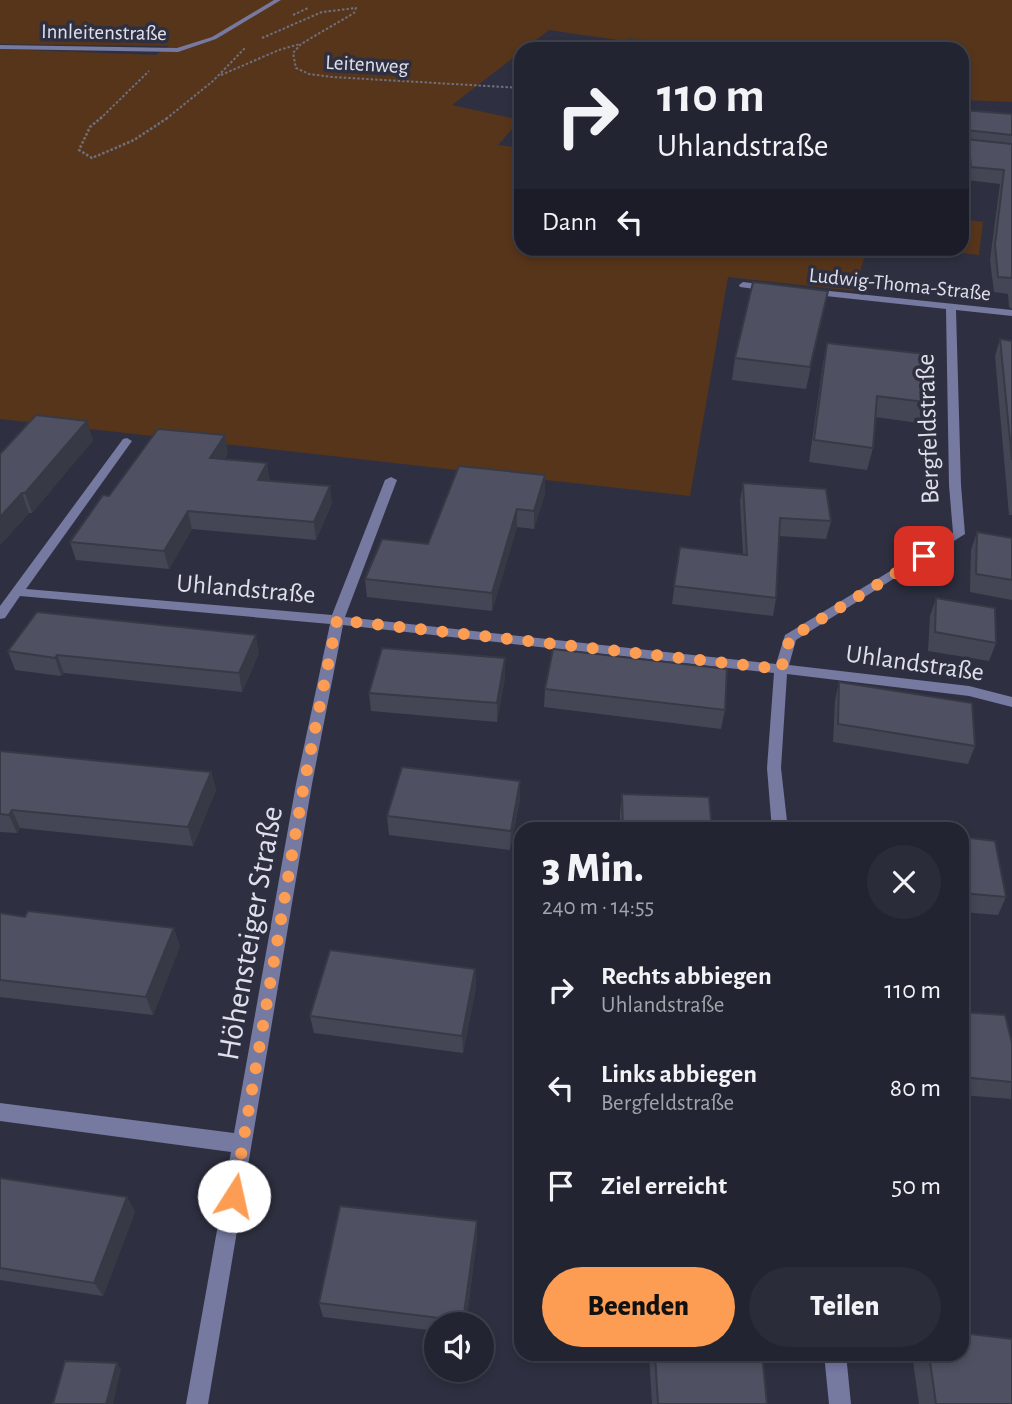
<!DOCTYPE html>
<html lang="de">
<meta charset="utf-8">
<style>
body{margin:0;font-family:"Alegreya Sans",sans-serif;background:#2a2c39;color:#f1f3f6;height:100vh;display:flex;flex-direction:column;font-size:26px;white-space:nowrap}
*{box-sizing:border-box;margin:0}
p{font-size:23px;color:#a2a4ab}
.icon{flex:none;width:38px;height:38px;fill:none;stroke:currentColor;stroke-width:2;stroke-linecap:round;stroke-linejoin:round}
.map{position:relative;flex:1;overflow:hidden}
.sheet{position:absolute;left:514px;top:822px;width:455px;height:539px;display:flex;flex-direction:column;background:#222431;border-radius:21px;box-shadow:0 4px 10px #0003,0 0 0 2px #3f414d}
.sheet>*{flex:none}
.banner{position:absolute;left:514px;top:42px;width:455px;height:214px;border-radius:21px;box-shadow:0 4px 10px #0003,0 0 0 2px #3f414d;background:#222431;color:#f1f3f6;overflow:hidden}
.tools{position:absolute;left:424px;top:1312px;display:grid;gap:14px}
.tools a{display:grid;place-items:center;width:70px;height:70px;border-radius:50%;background:#222431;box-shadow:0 4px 10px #0003,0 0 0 2px #3f414d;font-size:35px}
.pin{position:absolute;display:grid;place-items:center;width:60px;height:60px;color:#fff;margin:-30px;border-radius:14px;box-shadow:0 4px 10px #0006}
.me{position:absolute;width:77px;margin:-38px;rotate:10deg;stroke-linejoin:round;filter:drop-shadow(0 0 5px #0008)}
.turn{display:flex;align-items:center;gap:24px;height:147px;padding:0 28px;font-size:32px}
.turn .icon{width:91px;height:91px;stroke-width:2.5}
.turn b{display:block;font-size:49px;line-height:60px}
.then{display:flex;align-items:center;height:66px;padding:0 28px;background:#0003;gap:14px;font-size:26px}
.round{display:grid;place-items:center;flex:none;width:74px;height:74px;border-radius:37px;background:#2a2c39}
.summary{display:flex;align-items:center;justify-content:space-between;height:119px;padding:0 28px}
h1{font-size:42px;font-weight:800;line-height:52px}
.cta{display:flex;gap:14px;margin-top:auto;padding:14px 28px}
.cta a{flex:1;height:80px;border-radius:42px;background:#fc9d53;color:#111;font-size:28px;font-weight:800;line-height:80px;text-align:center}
.cta a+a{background:#2a2c39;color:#f1f3f6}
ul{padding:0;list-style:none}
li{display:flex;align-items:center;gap:21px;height:98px;padding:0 28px}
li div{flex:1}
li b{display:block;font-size:26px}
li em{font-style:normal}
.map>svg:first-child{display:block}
.green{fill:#57351a}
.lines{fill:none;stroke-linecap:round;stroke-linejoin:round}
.path-far1{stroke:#6e707f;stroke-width:2;stroke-dasharray:2.5 2;stroke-linecap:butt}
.path{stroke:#6e707f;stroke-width:2.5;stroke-dasharray:2.5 2;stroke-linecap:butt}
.minor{fill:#7679a0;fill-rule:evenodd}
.wall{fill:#444655}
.shaded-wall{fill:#373945}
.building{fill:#4f5163;stroke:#373945;stroke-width:2}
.route{stroke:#fc9d53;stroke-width:12;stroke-dasharray:0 21.6}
.labels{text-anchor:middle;stroke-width:7;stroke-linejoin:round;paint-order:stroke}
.far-street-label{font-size:21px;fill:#dfe0eb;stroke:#2e3041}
.street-label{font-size:26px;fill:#dfe0eb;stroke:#2e3041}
.near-street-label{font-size:32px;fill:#dfe0eb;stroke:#2e3041}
</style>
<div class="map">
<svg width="1012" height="1404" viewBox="0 0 1012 1404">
<rect width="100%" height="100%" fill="#2e3041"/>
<g class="green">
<polygon points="0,0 1012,0 1012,102 963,100 962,49 679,49 549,30 452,105 520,120 498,145 521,148 522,248 867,249 854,291 728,277 690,496 0,419 0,49 156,55 169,46 0,44"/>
<polygon points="963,219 983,222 979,255 925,249 962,248"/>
</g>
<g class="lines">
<g class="path-far1">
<polyline points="293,15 308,8"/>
<polyline points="262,38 322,12 356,8 354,13 301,44 293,53 296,68 309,74 332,77 522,88"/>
<polyline points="221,75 279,50 300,44"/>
<polyline points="100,119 149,71"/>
<polyline points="166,119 213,81 245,48"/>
</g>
<polyline class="path" points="102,117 90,127 79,150 92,158 134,140 169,117"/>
<g class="minor">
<polygon points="274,0 281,0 216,39 178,52 0,49 0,45 177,48 212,37"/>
<polygon points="743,282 769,285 773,288 769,291 740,287 739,285"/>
<polygon points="810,289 1012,310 1012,316 956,310 961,485 965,534 796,640 789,665 969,686 1012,697 1012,707 969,696 787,674 781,768 788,830 772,830 767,768 774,673 343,625 312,784 208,1404 186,1404 231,1152 0,1121 0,1103 234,1133 296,784 330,624 20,596 5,618 0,619 0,606 123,439 127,438 132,441 26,589 332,615 385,480 391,477 397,480 345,617 776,664 785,635 953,533 949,485 946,309 807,294 806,292"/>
<polygon points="824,1354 846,1354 851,1404 829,1404"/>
</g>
</g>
<g class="wall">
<polygon points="962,110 1012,114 1012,309 1009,307 1008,294 994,292 990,260 1000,184 967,180 966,158 962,158"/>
<polygon points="828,291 806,389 732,380 735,358"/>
<polygon points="1000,339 1012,341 1012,515 1009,515 995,356"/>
<polygon points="827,343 925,402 919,423 875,417 873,448 867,470 809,462 823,363"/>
<polygon points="36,415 93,440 32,513 29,513 0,545"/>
<polygon points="228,453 224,460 270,481 332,503 316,540 192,529 169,569 76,560 70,542 109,496"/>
<polygon points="743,483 831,521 826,539 779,536 776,598 773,616 672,604 680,547 743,554 740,501"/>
<polygon points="545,493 534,529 517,527 492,611 367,597 365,579 428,544"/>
<polygon points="977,532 1012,538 1012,600 970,592 971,550"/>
<polygon points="936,598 996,643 989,661 928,651 930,616"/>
<polygon points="8,651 259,653 242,692 64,673 61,676 15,670"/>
<polygon points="505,658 505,677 497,722 371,711 369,693"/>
<polygon points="839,682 975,746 968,764 833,742 835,701"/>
<polygon points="545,689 725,710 721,729 544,707"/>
<polygon points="0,751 211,772 216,790 193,846 20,828 17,833 0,832"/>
<polygon points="520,781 520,799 510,850 389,835 387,816"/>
<polygon points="622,794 712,830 620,830 620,812"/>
<polygon points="962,837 1006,897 998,915 962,912"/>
<polygon points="0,913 180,946 153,1015 0,997"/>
<polygon points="475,969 476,987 463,1053 314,1033 310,1016"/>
<polygon points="962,1012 1012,1043 1011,1099 962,1095"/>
<polygon points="0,1178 127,1197 135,1212 103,1296 0,1280"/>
<polygon points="962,1220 970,1255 962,1266"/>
<polygon points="477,1237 466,1325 436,1325 436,1331 323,1317 319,1303"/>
<polygon points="649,1354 762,1354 767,1404 652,1404"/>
<polygon points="912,1354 962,1354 1012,1404 919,1404"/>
</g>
<g class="shaded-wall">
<polygon points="87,421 93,440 32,513 25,493"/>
<polygon points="225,435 228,453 213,476 210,458"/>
<polygon points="267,463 270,481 258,480"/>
<polygon points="545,475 545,493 534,529 534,511"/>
<polygon points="330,486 332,503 316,540 314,522"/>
<polygon points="22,493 29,513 0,545 0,517"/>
<polygon points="517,509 517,527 492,611 492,593"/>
<polygon points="188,511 192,529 169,569 164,551"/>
<polygon points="256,635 259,653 242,692 239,673"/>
<polygon points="57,655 64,673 61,676 55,658"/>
<polygon points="505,658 505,677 497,722 497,703"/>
<polygon points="211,772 216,790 193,846 188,827"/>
<polygon points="520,781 520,799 510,850 511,831"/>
<polygon points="12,810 20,828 17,833 9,815"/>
<polygon points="174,928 180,946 153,1015 146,997"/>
<polygon points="475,969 476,987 463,1053 462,1036"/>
<polygon points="127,1197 135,1212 103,1296 94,1283"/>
<polygon points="477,1221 477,1237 466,1325 464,1325"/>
<polygon points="117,1363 121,1369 113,1404 106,1404"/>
</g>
<g class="building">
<polygon points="630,39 708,49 586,49 591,44 622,47"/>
<polygon points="962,110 1012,114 1012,135 966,130 963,133 965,139 1012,144 1012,278 998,277 995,245 1004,170 971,167 969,145 962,145"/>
<polygon points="753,282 828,291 810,367 735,358"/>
<polygon points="1000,339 1012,341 1012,460"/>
<polygon points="827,343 925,354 925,402 877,396 873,448 814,440"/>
<polygon points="36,415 87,421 25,493 22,493 0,517 0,454"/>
<polygon points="158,429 225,435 210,458 267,463 258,480 330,486 314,522 188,511 164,551 70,542 103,495 109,496"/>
<polygon points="459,466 545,475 534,511 517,509 492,593 365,579 382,539 428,544"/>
<polygon points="743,483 826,489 831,521 780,518 776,598 674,586 680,547 747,555"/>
<polygon points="977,532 1012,538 1012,580 976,574"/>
<polygon points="936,598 995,608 996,643 935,632"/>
<polygon points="37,612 256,635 239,673 57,655 55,658 8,651"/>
<polygon points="382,648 505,658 497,703 369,693"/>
<polygon points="553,649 727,669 725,710 545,689"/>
<polygon points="839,682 972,703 975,746 838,724"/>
<polygon points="0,751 211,772 188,827 12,810 9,815 0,814"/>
<polygon points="402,767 520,781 511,831 387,816"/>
<polygon points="622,794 709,797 712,830 623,830"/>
<polygon points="866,828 884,830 866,830"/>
<polygon points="962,837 995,841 1006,897 962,893"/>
<polygon points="28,911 174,928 146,997 0,980 0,913 25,917"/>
<polygon points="330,950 475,969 462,1036 310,1016"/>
<polygon points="962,1012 1005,1015 1012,1043 1012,1082 962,1077"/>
<polygon points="0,1178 127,1197 94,1283 0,1268"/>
<polygon points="340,1206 477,1221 463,1321 319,1303"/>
<polygon points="962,1220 970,1255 962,1255"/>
<polygon points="962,1333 1012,1339 1012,1404 936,1404 929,1354 962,1354"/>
<polygon points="655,1354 762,1354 767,1404 658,1404"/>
<polygon points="65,1361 117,1363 106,1404 53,1404"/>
</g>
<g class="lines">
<polyline class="route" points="234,1196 304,784 337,620 781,669 790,638 924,556"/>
</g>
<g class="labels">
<g class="far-street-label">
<text transform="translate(104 32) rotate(1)" y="7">Innleitenstraße</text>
<text transform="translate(367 64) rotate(3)" y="7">Leitenweg</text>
<text transform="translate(900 284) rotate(6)" y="7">Ludwig-Thoma-Straße</text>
</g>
<g class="street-label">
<text transform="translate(927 429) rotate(-92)" y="9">Bergfeldstraße</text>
<text transform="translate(246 588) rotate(5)" y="9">Uhlandstraße</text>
<text transform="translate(915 662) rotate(8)" y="9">Uhlandstraße</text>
</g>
<g class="near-street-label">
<text transform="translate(249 933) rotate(-80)" y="11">Höhensteiger Straße</text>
</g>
</g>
</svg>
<div class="tools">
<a><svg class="icon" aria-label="sound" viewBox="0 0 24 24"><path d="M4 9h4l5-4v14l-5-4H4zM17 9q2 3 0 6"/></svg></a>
</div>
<div class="pin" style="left:924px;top:556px;background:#d93025"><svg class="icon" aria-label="arrive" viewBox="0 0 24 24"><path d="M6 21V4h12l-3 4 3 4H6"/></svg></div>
<svg class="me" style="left:234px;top:1196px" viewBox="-20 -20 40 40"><circle r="19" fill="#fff"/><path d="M0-13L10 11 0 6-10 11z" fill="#fc9d53"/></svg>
<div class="banner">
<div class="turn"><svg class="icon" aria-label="right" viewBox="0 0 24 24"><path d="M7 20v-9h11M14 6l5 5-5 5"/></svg><div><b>110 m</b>Uhlandstraße</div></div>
<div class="then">Dann<svg class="icon" aria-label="left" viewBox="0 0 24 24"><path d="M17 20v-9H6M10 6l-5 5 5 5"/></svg></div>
</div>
<section class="sheet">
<div class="summary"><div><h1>3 Min.</h1><p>240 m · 14:55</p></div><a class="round"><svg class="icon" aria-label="close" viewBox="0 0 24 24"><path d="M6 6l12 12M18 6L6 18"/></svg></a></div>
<ul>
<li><svg class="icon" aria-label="right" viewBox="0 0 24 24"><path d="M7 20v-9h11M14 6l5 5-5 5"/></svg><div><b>Rechts abbiegen</b><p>Uhlandstraße</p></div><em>110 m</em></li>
<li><svg class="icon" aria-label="left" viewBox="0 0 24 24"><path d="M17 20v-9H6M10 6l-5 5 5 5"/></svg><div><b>Links abbiegen</b><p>Bergfeldstraße</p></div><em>80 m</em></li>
<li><svg class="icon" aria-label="arrive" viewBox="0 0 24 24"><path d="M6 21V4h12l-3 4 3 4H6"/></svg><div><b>Ziel erreicht</b></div><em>50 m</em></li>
</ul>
<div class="cta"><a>Beenden</a><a>Teilen</a></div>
</section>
</div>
